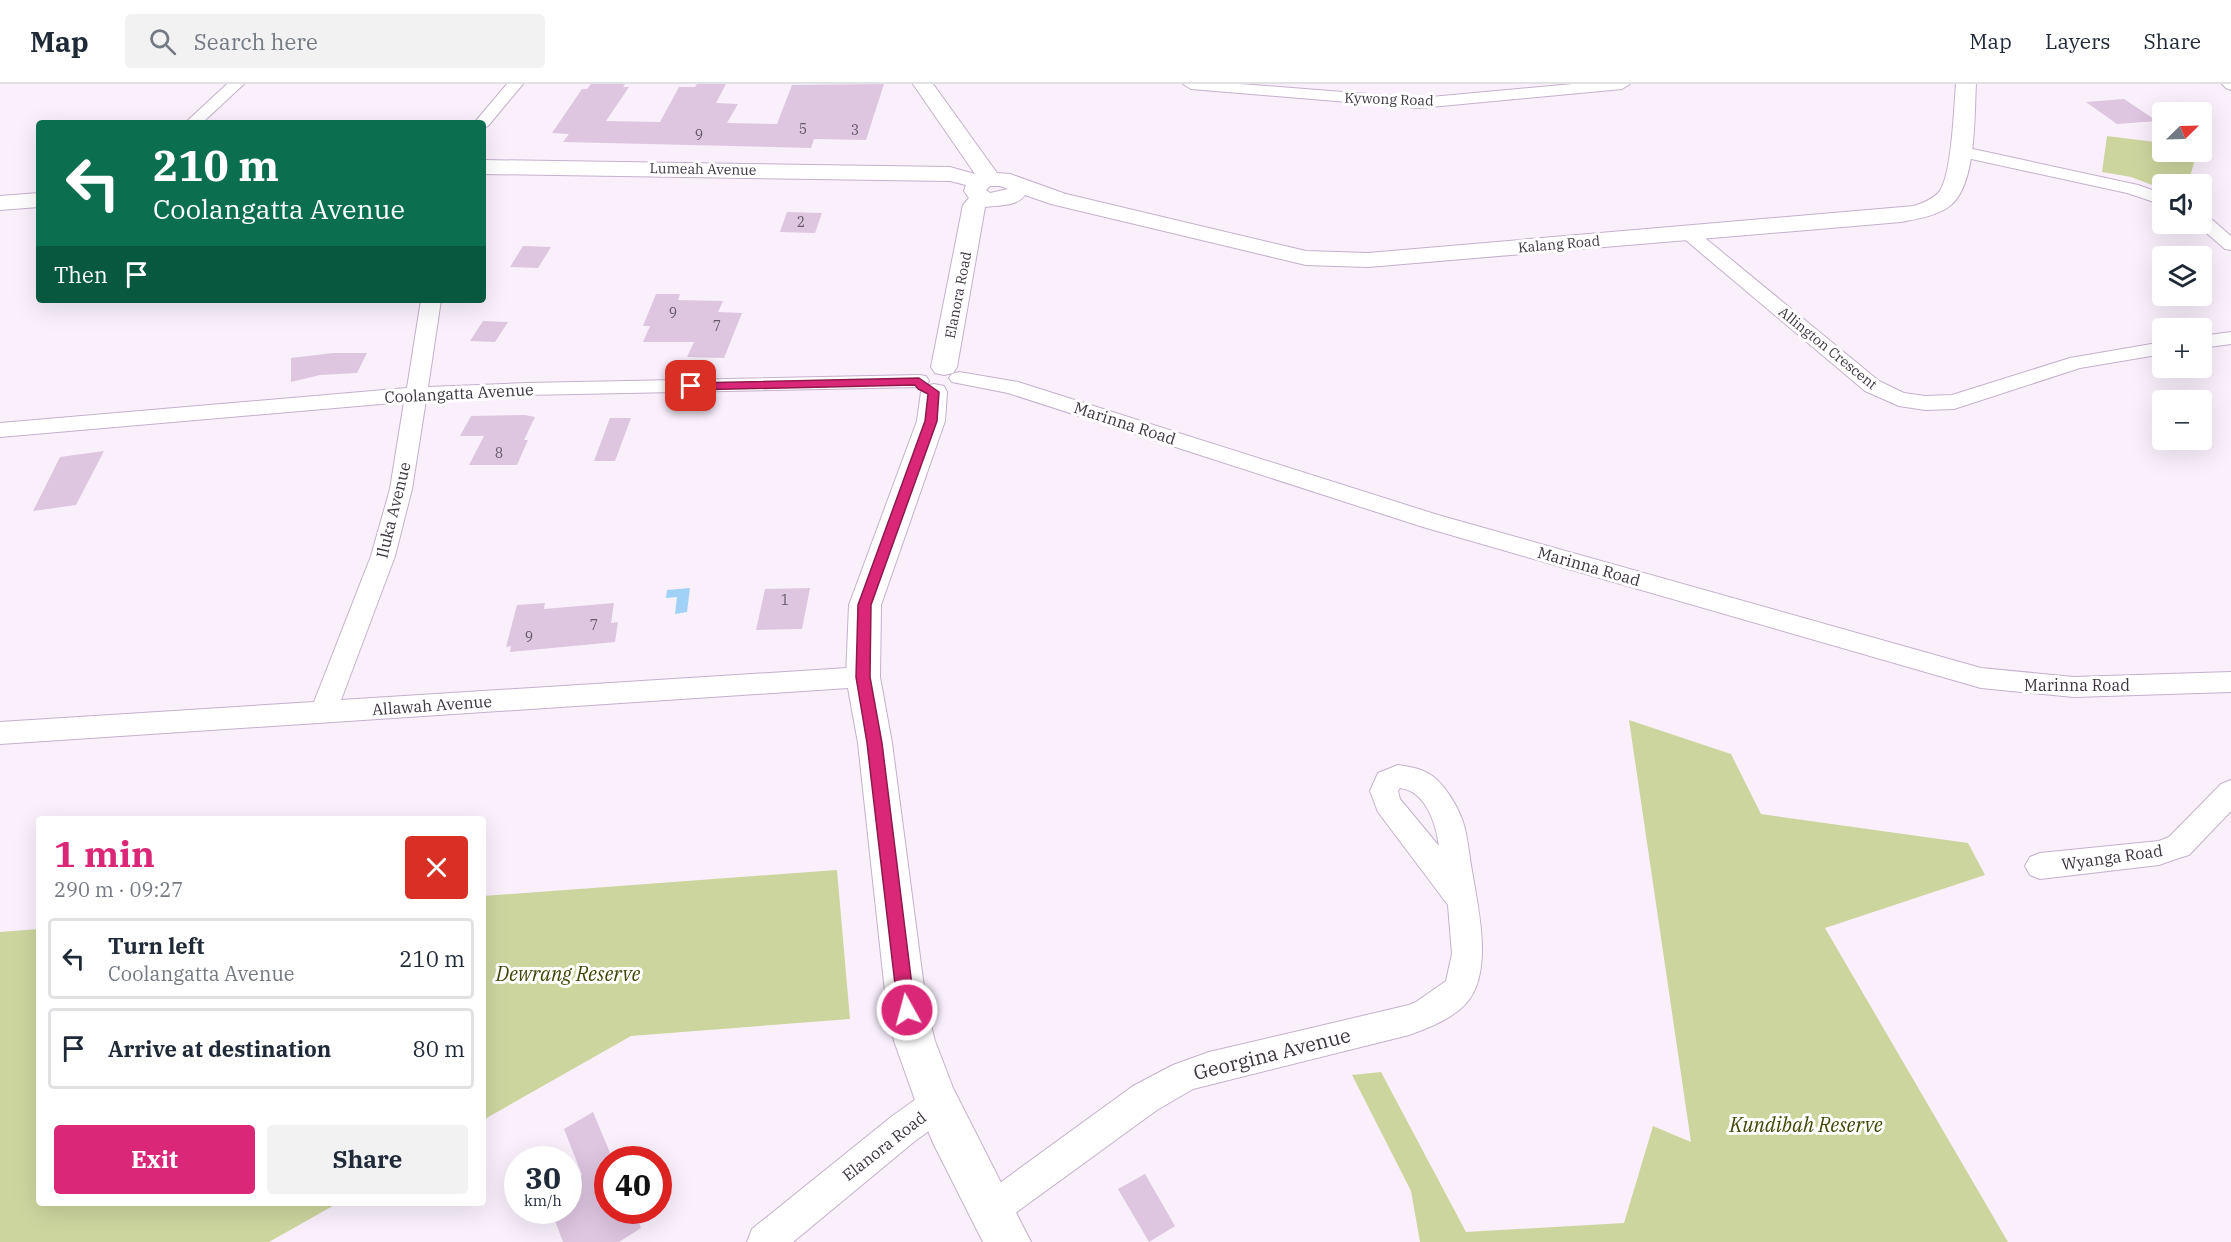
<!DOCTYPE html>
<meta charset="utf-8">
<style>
body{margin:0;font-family:"IBM Plex Serif",serif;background:#f2f2f3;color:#1f2937;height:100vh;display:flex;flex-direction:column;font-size:22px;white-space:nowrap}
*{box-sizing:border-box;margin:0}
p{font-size:20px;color:#747a83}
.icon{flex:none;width:33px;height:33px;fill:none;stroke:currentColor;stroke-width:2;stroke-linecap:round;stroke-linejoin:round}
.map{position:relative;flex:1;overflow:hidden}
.panel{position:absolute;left:36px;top:732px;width:450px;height:390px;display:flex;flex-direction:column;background:#fff;border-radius:6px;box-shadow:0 6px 24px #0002}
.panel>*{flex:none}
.guide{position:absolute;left:36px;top:36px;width:450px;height:183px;border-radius:6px;box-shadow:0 6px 24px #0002;background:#0b6e4f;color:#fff;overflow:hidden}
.needle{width:39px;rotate:67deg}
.tools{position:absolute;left:2152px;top:18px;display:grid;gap:12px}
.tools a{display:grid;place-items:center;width:60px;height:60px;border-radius:6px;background:#fff;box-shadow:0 6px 24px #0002;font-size:30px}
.speed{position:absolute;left:504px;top:1062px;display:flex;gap:12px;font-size:30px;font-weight:700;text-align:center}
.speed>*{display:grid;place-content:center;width:78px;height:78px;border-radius:50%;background:#fff;box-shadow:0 6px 24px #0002;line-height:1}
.speed small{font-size:15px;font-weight:400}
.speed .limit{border:9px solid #d22;background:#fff;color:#111}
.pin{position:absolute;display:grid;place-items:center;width:51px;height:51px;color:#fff;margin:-26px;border-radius:12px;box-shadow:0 3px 9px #0006}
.me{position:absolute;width:66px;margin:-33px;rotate:353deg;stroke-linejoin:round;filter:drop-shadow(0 0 4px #0008)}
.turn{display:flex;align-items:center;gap:21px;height:126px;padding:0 18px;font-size:27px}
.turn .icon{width:78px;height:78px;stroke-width:2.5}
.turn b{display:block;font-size:42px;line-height:51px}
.then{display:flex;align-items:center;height:57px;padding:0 18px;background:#0003;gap:12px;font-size:22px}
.round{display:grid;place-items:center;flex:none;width:63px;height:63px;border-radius:6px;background:#f2f2f3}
.head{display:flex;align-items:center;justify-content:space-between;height:102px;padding:0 18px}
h1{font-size:36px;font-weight:700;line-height:45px;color:#db2777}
.action{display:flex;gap:12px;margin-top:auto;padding:12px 18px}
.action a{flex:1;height:69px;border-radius:6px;background:#db2777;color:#fff;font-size:24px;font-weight:700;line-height:69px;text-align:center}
.action a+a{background:#f2f2f3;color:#1f2937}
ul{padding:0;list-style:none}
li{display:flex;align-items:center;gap:18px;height:81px;margin:0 12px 9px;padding:0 6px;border:3px solid #e0e1e3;border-radius:6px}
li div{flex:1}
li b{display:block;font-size:22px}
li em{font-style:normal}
header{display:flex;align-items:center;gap:36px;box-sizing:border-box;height:84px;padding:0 30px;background:#fff;border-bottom:2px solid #e0e1e3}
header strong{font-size:28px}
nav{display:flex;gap:33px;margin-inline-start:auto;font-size:21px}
.search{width:420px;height:54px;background:#f2f2f3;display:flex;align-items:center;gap:15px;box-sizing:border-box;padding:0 21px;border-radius:6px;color:#747a83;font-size:22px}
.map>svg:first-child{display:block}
.green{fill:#cdd59f}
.water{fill:#a1d1f6}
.building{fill:#dec5e0}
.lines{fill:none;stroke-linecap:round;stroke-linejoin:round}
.street-casing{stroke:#c5b0cd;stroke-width:2}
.secondary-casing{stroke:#c5b0cd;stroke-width:2}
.street{fill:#fff;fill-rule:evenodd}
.secondary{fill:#fff;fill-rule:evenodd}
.route{fill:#db2777;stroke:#8e194d;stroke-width:1.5}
.labels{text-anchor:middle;stroke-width:6;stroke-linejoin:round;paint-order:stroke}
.far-street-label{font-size:14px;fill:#3d3540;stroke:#fff}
.number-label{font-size:14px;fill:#655968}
.street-label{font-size:16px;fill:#3d3540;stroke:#fff}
.near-park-label{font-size:20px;font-style:italic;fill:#424706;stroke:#fff}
.near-street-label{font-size:20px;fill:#3d3540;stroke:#fff}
</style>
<header>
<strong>Map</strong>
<div class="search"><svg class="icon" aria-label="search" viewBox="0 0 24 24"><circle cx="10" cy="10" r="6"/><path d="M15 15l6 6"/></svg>Search here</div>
<nav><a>Map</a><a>Layers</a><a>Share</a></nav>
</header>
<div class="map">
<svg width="2231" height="1158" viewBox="0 0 2231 1158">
<rect width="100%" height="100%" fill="#f9f0fc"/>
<g class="green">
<polygon points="2107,52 2163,59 2163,68 2197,68 2188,100 2163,100 2163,105 2131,93 2102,88"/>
<polygon points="1629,636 1731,670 1761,730 1968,759 1985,791 1825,844 2008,1158 1420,1158 1411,1107 1352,991 1381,988 1466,1148 1624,1139 1653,1042 1691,1058"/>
<polygon points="837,786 850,935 631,952 483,1036 483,812"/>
<polygon points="39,845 39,1119 338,1119 269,1158 0,1158 0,848"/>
</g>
<polygon class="water" points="690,504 687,528 675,530 677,513 666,514 667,506"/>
<g class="building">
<polygon points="591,0 625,0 623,3 629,3 606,37 660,38 679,3 695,3 697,0 726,0 716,19 738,20 727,39 777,40 792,1 884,0 866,56 814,55 811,64 563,58 569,50 552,49 582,5 587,5"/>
<polygon points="2124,15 2157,37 2117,40 2086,18"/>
<polygon points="787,128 822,129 815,149 780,148"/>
<polygon points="523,162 551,163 538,184 510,183"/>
<polygon points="656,210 680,210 678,216 723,217 718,228 742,229 724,274 687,273 694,258 643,258 650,242 643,242"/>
<polygon points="483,237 508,238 495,258 470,257"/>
<polygon points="333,269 367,269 357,289 320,291 291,298 291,274"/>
<polygon points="525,331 535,333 524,356 528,356 517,381 469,381 484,352 460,352 471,332"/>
<polygon points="610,334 631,334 615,377 594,377"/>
<polygon points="104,367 76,421 33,427 60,373"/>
<polygon points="810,504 802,545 756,546 765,505"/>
<polygon points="545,519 544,525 614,519 611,539 618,538 615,558 510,568 511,562 506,563 517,521"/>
<polygon points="593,1028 613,1076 608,1076 608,1126 634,1126 641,1144 619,1158 563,1158 551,1126 568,1126 568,1099 582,1091 564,1045"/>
<polygon points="1145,1090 1175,1142 1149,1158 1118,1105"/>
</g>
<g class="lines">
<g class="street-casing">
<g id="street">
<polygon points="227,0 244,0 202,39 185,39"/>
<polygon points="507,0 523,0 488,42 483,44 483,39 474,39"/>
<polygon points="1183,0 1240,0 1420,14 1573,0 1630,0 1622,5 1420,24 1191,5"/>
<polygon points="2222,0 2231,0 2231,6 2226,4"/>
<polygon points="1959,62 2138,101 2163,110 2163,121 2127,109 1953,71 1951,67"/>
<polygon points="2202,131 2208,132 2231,152 2231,166 2225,165 2196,140 2202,140"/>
<polygon points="1688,144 1694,145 1879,297 1904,309 1925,312 1952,311 2070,274 2163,258 2163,270 2080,284 1954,325 1925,326 1899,322 1865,307 1682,153 1679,149 1682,145"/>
<polygon points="421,216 441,216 428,303 526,299 919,291 926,292 929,297 926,302 919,303 526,311 426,316 412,405 395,472 341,616 863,583 872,586 876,593 872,600 863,603 0,660 0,638 314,618 371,472 390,405 404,318 0,353 0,339 407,304"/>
<polygon points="2231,248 2231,260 2202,264 2202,252"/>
<polygon points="959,288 1018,298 1438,431 1981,584 2074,593 2231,588 2231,608 2074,613 1981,604 1423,443 1008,309 952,298 949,294 952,290"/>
<path d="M 1398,681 C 1412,683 1425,685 1436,695 C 1447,705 1458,723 1463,738 C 1468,753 1469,771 1472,787 C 1478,823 1493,886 1468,917 C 1455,934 1428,944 1409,951 L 1193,1005 L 1157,1026 L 1003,1138 L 991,1144 L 979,1138 L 973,1126 L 979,1114 L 1133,1002 L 1173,981 L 1209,968 L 1409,921 L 1416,918 L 1446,897 L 1452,870 L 1448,821 L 1378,728 L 1370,707 L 1378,689 ZM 1400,704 C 1426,707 1436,740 1439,762 L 1400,715 L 1398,707 Z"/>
<polygon points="2231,696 2231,727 2189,771 2179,774 2159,781 2040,795 2030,791 2025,782 2030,773 2040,769 2159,757 2169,753 2221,700"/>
<polygon points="939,1002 951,1007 956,1019 951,1031 915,1057 793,1158 747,1158 752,1145 891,1033 927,1007"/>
</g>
</g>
<g class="secondary-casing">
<g id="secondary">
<path d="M 913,0 L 933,0 L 997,89 L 1010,90 L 1066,110 L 1306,167 L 1368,169 L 1914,122 C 1923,119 1933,115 1939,108 C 1952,92 1954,22 1956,0 L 1976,0 C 1974,32 1977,100 1950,122 C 1936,132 1917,135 1901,138 L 1368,183 L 1306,181 L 1051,120 L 1025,111 C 1016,123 998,121 985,123 L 957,283 L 953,289 L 944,291 L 935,289 L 931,283 L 963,121 L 969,114 L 964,107 L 966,101 L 950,97 L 483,90 L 483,76 L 950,83 L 975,90 ZM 990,102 L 1000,102 L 1008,105 L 990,109 L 986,106 Z"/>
<polygon points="39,109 39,123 0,126 0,112"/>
<polygon points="934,300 944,302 947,308 945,337 881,521 880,593 892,659 927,926 935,957 953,1004 1031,1158 983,1158 934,1061 915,1016 894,957 887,926 858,659 846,593 849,521 917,337 921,308 924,302"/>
</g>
</g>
<use href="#street" class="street"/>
<use href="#secondary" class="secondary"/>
</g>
<polygon class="route" points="919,294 939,308 937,337 871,521 870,593 882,659 915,926 913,932 907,934 901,932 898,926 867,659 856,593 858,521 925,337 928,310 918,305 915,301 691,306 686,302 691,299"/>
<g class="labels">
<g class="far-street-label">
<text transform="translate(1389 15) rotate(2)" y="5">Kywong Road</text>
<text transform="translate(703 85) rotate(1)" y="5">Lumeah Avenue</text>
<text transform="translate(1559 160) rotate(-5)" y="5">Kalang Road</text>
<text transform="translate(958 211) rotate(-79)" y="5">Elanora Road</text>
<text transform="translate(1828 264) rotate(39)" y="5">Allington Crescent</text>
</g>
<g class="number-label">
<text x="803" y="50">5</text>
<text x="855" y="51">3</text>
<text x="699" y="56">9</text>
<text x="801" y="143">2</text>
<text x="673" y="234">9</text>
<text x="717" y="247">7</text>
<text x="499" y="374">8</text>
<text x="785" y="521">1</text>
<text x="594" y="546">7</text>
<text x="529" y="558">9</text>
</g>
<g class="street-label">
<text transform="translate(459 309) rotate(-3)" y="6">Coolangatta Avenue</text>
<text transform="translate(1125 339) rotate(18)" y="6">Marinna Road</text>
<text transform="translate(393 426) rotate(-76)" y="6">Iluka Avenue</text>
<text transform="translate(1589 482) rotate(16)" y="6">Marinna Road</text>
<text x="2077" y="607">Marinna Road</text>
<text transform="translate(432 621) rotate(-4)" y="6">Allawah Avenue</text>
<text transform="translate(2112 773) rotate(-8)" y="6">Wyanga Road</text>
<text transform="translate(884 1062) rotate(-38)" y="6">Elanora Road</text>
</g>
<g class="near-park-label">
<text x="568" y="897">Dewrang Reserve</text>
<text x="1806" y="1048">Kundibah Reserve</text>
</g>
<g class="near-street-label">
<text transform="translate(1272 970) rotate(-14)" y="7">Georgina Avenue</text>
</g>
</g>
</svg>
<div class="tools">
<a><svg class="needle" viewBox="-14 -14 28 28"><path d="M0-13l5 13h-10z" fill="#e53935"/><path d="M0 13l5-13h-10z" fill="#747a83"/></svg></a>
<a><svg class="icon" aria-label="sound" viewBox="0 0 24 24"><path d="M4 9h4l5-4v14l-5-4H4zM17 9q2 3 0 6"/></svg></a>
<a><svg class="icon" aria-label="layers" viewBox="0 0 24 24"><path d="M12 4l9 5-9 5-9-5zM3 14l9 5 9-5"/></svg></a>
<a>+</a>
<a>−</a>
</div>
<div class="speed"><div>30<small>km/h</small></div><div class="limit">40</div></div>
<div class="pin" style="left:691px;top:302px;background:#d93025"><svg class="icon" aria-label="arrive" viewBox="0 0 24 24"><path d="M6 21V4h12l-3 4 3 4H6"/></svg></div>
<svg class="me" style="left:907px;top:926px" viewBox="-20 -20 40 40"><circle r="17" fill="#db2777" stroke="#fff" stroke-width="3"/><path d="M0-11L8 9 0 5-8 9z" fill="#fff"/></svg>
<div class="guide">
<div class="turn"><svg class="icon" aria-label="left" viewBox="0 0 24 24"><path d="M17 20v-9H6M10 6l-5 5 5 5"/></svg><div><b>210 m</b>Coolangatta Avenue</div></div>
<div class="then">Then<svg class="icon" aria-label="arrive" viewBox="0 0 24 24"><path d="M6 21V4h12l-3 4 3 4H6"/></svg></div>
</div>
<section class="panel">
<div class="head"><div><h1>1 min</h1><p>290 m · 09:27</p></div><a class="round" style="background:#d93025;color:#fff"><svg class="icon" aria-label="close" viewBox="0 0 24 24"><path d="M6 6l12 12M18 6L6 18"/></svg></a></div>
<ul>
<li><svg class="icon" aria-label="left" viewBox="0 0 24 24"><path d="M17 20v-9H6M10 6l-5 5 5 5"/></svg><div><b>Turn left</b><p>Coolangatta Avenue</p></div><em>210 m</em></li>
<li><svg class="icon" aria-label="arrive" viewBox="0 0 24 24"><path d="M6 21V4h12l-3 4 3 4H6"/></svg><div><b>Arrive at destination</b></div><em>80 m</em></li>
</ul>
<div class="action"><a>Exit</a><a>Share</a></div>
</section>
</div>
